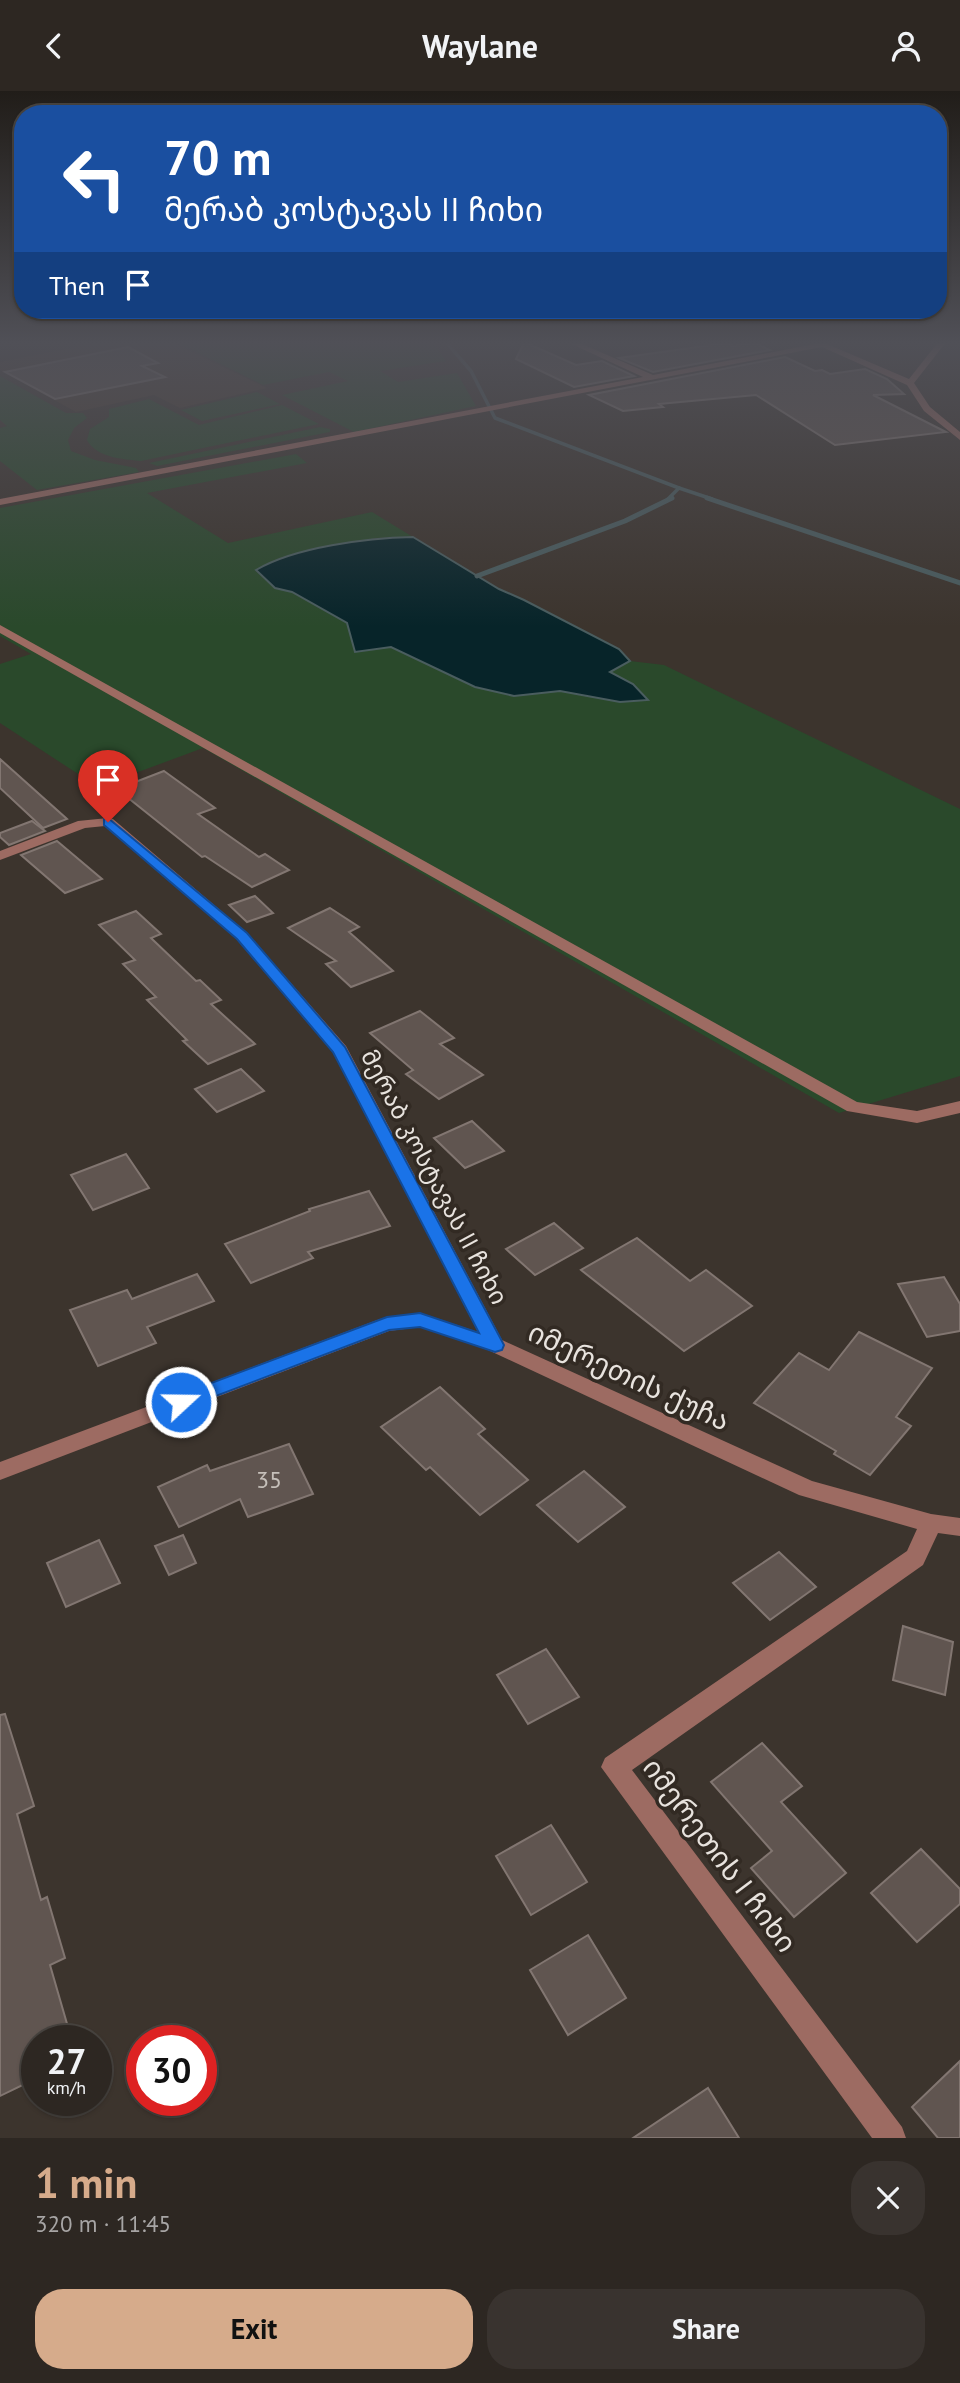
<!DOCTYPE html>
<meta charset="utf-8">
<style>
body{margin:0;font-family:"PT Sans","Noto Sans Georgian",sans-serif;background:#39332f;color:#f1f3f6;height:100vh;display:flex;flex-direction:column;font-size:26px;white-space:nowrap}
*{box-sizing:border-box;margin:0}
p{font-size:23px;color:#a7a5a5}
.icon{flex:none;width:38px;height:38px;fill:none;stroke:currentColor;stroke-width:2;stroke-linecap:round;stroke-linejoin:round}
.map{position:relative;height:2047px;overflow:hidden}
.sheet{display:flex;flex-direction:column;background:#2d2722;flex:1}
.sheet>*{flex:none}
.top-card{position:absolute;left:14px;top:14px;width:933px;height:214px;border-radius:28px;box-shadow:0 2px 5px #0004,0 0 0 2px #484440;background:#1a4fa0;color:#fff;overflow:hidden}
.speed{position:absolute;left:21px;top:1934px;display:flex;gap:14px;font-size:35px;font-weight:700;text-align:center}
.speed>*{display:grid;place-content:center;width:91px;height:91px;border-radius:50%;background:#2d2722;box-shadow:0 2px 5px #0004,0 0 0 2px #484440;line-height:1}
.speed small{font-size:18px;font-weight:400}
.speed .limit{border:10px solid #d22;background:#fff;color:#111}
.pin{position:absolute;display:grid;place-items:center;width:60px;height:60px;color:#fff;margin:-72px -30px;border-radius:50% 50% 50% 0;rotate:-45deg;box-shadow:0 0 7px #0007}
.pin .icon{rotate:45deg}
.me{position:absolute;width:77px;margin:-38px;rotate:69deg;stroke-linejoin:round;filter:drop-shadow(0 0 5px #0008)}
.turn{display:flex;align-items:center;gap:24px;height:147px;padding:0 35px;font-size:32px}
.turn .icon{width:91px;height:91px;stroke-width:2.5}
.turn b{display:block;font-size:49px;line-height:60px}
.then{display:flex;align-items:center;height:66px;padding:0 35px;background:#0003;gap:14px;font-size:26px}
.round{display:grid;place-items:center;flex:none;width:74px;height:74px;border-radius:28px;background:#39332f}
.headline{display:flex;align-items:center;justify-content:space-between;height:119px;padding:0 35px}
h1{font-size:42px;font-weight:700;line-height:52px;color:#d6ab8b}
.button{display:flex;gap:14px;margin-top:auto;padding:14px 35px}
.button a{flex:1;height:80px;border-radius:28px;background:#d6ab8b;color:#111;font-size:28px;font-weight:700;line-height:80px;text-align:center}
.button a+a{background:#39332f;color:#f1f3f6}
header{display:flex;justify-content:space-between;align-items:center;height:91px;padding:0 35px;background:#2d2722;font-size:32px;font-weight:700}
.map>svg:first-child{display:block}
.built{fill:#4a3c31}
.green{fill:#2a492b}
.water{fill:#072429;stroke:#4a5d5f;stroke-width:2}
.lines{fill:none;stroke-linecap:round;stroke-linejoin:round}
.stream-far1{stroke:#4a5d5f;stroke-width:3.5}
.stream{stroke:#4a5d5f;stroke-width:5}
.building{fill:#605550;stroke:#827671;stroke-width:2}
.minor{fill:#9d6b62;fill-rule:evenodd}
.route{fill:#1a73e8;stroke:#114b97;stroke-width:2}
.labels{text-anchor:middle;stroke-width:7;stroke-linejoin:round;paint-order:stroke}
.street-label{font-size:24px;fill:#e8e3de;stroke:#322a23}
.near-number-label{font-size:24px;fill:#c6c0ba}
.near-street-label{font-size:28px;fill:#e8e3de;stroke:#322a23}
</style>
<header><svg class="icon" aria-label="back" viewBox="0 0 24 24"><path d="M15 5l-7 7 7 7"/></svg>Waylane<svg class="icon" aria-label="person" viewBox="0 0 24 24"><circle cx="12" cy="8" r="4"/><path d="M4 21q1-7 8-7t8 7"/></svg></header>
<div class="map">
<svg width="960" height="2047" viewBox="0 0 960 2047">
<rect width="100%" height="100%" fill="#3c342d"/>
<polygon class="built" points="107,250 169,250 267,297 180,317 154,304 76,321 0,279 0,271"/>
<g class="green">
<polygon points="174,250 432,250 446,270 380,280 398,291 457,282 476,315 354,341 282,304 348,290 329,281 263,294"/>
<polygon points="0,285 66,322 83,322 87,327 74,337 68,349 71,360 95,369 136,377 139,381 37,399 0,370 0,337 7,335 0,329"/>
<polygon points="257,301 280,313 202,330 181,319"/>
<path d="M 149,308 L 199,334 L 282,314 L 319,333 L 141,370 C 122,368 97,367 87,349 L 90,338 L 109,326 L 109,318 Z"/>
<polygon points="320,336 330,338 330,341 157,375 149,372"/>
<polygon points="296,363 307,372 147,402 228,452 372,421 413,446 376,447 256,480 275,497 292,501 347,532 355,561 391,556 475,596 514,605 560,600 587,604 633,593 610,581 630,570 664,574 960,718 960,985 839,1022 203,657 98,696 0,632 0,573 31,563 0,545 0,417"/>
</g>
<path class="water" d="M 413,446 L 499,498 L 524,509 L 619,558 L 630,570 L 610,581 L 633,593 L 648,609 L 620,611 L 560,600 L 514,605 L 475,596 L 391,556 L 355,561 L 347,532 L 292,501 L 275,497 L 256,479 C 295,456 367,447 413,446 Z"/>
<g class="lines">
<g class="stream-far1">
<polyline points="445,250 471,280 495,327 679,397 668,408"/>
<polyline points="679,397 712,408"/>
</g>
<g class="stream">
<polyline points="707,407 960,492"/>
<polyline points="477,485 625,430 672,407"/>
</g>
</g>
<g class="building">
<polygon points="524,251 576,274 602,270 634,285 574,296 516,268"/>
<polygon points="726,252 733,255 755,252 770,259 653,281 619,267"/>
<polygon points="128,256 158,272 142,275 165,286 55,308 5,281"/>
<polygon points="785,266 815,280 822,279 830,283 865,278 887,288 904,303 873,304 946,341 835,354 756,304 659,313 663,316 623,320 589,304"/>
<polygon points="0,668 67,728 43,737 0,697"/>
<polygon points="164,680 215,717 198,723 259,766 265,763 289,779 252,796 205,765 202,766 117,698"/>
<polygon points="32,730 45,740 9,754 0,746 0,742"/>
<polygon points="57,750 102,788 65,802 21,764"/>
<polygon points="255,805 273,822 247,831 229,814"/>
<polygon points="330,817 359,836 349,841 393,880 351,896 326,873 336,870 288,837"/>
<polygon points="136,820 161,843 151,847 196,890 200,889 221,909 211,913 255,953 208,973 183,950 187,949 147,909 156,906 123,873 135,869 99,834"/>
<polygon points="420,920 454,947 440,953 483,984 439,1008 406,983 413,979 370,942"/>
<polygon points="241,978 264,1000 217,1021 195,998"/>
<polygon points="472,1030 504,1060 465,1077 434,1047"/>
<polygon points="126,1063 149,1097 93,1119 71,1084"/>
<polygon points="369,1100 390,1135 308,1161 313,1167 251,1192 225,1153 310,1120 309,1118"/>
<polygon points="554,1132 583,1157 535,1184 506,1158"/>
<polygon points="637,1147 690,1190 706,1179 752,1215 684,1260 581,1179"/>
<polygon points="197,1183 214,1210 147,1236 156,1252 98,1275 70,1219 127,1199 132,1208"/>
<polygon points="944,1186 960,1213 960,1240 927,1246 898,1193"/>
<polygon points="859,1241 932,1277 896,1326 911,1335 870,1384 834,1363 836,1360 754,1312 799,1262 829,1279"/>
<polygon points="440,1296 485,1338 478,1343 528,1389 480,1424 430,1376 426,1379 381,1336"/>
<polygon points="289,1353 313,1403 248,1426 240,1408 179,1436 158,1396 207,1374 210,1380"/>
<polygon points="584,1380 625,1416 578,1451 537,1414"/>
<polygon points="183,1444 196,1472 169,1484 155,1455"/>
<polygon points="99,1449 120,1492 66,1516 47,1472"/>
<polygon points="779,1461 816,1496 770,1529 733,1492"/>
<polygon points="903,1535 953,1551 945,1604 893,1589"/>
<polygon points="546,1558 579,1606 528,1633 497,1584"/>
<polygon points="5,1623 34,1715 17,1723 41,1809 47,1806 65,1867 50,1874 72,1950 37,1950 37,1987 0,2005 0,1624"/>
<polygon points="762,1652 802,1695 781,1711 846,1782 794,1826 751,1777 772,1760 711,1691"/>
<polygon points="551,1734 587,1791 531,1824 496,1765"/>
<polygon points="921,1758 960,1798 960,1813 917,1851 871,1802"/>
<polygon points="588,1844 626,1907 568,1944 530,1879"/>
<polygon points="960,1970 960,2047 938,2047 912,2016"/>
<polygon points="708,1997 739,2047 633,2047"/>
</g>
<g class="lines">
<g class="minor">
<polygon points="565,250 575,250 653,284 815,253 810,250 820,250 909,288 939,250 947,250 914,292 930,316 960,341 960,349 924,320 907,294 822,256 0,414 0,408 643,286"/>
<polygon points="0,534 857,1011 917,1020 960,1010 960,1022 917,1032 847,1020 0,542"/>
<polygon points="108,727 113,728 247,842 346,955 502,1249 812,1390 931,1423 960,1427 960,1445 938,1442 923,1474 632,1679 902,2036 906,2047 872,2047 601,1676 605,1667 907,1460 917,1438 799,1404 488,1259 420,1236 389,1240 0,1389 0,1371 380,1228 420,1222 478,1241 333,961 237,848 105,735 85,737 0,769 0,760 78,730"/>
</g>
</g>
<linearGradient id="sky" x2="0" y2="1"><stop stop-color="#211d19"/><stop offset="0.47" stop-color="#505057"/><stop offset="1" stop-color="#505057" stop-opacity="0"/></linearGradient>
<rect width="960" height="536" fill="url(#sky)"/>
<polygon class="route" points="108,727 247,842 345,956 504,1254 502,1259 495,1261 420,1236 389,1239 187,1316 181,1319 174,1316 171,1311 174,1306 387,1226 420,1222 479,1242 333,961 237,848 104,734 104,728"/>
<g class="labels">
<g class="street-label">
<text transform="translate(434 1086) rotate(62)" y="8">მერაბ კოსტავას II ჩიხი</text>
</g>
<g class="near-number-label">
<text x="269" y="1397">35</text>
</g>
<g class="near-street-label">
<text transform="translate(629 1285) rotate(25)" y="10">იმერეთის ქუჩა</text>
<text transform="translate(720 1764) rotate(53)" y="10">იმერეთის I ჩიხი</text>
</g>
</g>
</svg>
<div class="speed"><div>27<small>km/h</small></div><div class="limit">30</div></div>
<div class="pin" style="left:108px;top:731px;background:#d93025"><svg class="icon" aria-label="arrive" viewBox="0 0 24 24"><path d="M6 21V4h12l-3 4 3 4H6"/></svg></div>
<svg class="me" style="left:181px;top:1311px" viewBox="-20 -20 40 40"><circle r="17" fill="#1a73e8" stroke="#fff" stroke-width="3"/><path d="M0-11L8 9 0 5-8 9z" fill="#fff"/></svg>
<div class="top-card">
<div class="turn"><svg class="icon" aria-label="left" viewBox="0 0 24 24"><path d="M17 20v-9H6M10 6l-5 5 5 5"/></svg><div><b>70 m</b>მერაბ კოსტავას II ჩიხი</div></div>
<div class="then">Then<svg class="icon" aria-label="arrive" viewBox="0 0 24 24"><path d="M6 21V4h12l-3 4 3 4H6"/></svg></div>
</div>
</div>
<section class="sheet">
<div class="headline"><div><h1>1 min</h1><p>320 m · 11:45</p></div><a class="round"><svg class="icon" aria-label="close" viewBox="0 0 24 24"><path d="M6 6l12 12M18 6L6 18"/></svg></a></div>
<div class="button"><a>Exit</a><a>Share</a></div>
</section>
